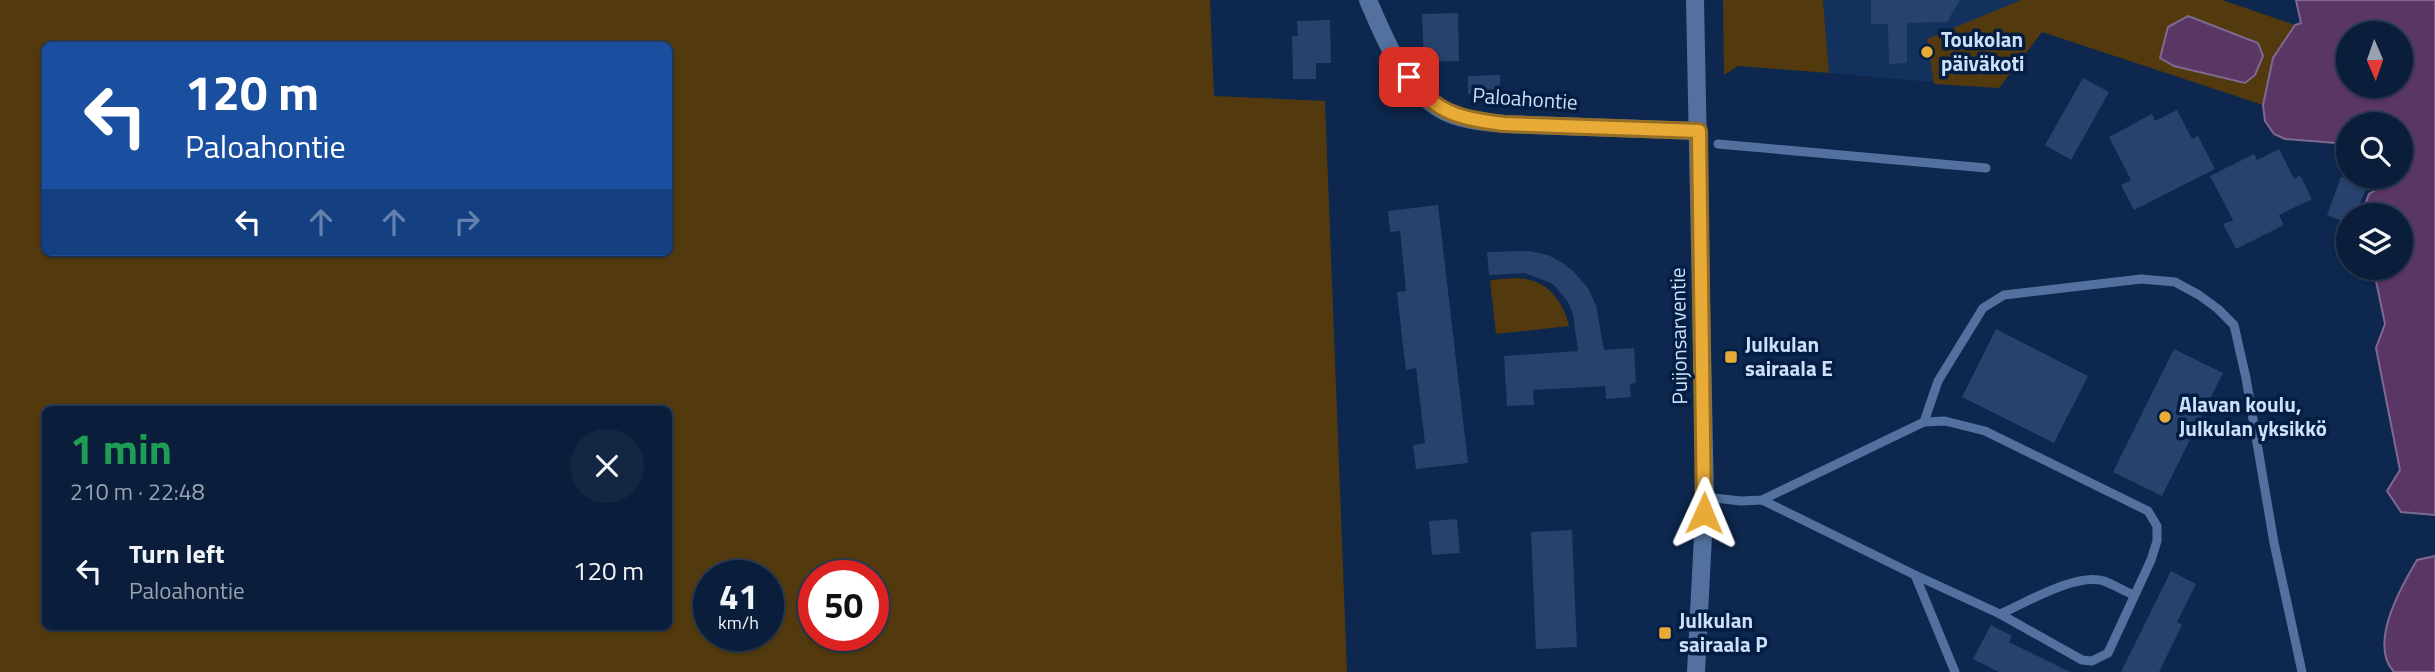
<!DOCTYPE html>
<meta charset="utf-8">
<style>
body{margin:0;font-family:"Titillium Web",sans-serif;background:#132642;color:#f1f3f6;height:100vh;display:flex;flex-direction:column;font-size:26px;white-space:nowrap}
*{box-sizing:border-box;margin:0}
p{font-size:23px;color:#99a2af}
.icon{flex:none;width:38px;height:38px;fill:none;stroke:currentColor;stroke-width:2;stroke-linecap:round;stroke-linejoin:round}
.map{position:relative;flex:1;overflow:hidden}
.panel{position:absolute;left:42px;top:406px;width:630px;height:224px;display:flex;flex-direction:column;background:#0a1d3a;border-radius:10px;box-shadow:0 2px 5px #0004,0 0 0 2px #2a3b54}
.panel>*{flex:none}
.banner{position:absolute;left:42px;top:42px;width:630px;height:214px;border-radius:10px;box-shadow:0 2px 5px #0004,0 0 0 2px #2a3b54;background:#1a4fa0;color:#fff;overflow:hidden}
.needle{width:46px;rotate:178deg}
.fabs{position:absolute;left:2336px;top:21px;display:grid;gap:14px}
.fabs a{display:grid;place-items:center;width:77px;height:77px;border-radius:50%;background:#0a1d3a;box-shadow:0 2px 5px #0004,0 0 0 2px #2a3b54;font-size:35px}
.speed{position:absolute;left:693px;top:560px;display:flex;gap:14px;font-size:35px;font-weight:700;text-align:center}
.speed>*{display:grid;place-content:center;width:91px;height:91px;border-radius:50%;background:#0a1d3a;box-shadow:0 2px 5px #0004,0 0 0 2px #2a3b54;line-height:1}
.speed small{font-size:18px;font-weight:400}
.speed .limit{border:10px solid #d22;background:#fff;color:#111}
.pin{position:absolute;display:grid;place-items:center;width:60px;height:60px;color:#fff;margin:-30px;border-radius:14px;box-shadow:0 4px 10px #0006}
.me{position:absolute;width:77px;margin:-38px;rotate:1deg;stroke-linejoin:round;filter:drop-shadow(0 0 5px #0008)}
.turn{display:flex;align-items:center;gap:24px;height:147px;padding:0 28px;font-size:32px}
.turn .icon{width:91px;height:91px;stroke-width:2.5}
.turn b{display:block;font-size:49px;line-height:60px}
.lanes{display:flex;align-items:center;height:66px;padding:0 28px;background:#0003;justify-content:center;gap:35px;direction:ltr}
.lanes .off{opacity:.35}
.round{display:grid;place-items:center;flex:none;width:74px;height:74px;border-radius:37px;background:#132642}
.overview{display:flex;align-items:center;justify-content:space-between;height:119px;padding:0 28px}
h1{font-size:42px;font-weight:700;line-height:52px;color:#1e9e55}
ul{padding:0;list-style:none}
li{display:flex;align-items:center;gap:21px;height:91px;padding:0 28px}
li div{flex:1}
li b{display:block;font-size:26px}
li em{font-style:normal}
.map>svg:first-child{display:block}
.built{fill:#13315d}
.green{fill:#523a0e;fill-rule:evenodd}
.water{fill:#5a3664;stroke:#7d6991;stroke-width:2;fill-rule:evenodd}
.building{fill:#27426c}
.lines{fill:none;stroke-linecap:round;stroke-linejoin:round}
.lane{stroke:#53709e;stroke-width:9}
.street{stroke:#53709e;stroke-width:18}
.secondary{stroke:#53709e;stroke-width:18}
.route-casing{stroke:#976f24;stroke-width:18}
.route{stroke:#e8ab37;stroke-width:12}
.poi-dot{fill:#e8ab37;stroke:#041d43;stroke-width:2.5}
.labels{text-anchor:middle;stroke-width:7;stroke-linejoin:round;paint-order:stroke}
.poi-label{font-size:21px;font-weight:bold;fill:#cedff9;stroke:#041d43;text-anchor:start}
.street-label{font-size:21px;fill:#cedff9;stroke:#041d43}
</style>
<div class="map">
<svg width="2435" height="672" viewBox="0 0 2435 672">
<rect width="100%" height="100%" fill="#0d274e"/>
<polygon class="built" points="1823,0 2066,0 1999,88 1829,73"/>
<g class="green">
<path d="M 0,0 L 1210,0 L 1214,96 L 1325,101 L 1347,672 L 0,672 ZM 46,46 L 668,46 L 668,252 L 46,252 ZM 46,410 L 668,410 L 668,626 L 46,626 ZM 709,576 L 768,576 L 768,635 L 709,635 ZM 814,576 L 873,576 L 873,635 L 814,635 Z"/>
<polygon points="1723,0 1823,0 1829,73 1738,66 1724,75"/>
<polygon points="2021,0 2222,0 2295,25 2273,58 2263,105 2042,32 1999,88 1934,84 1927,39"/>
<path d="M 1516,278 C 1546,279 1562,298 1569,326 L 1496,334 L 1490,280 Z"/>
</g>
<g class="water">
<path d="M 2296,0 L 2435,0 L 2435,515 L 2401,512 L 2387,491 L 2400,470 L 2376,348 L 2385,324 L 2376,281 L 2369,268 L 2401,268 L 2401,215 L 2361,215 L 2369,194 L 2390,182 L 2393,177 L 2401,177 L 2401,124 L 2348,124 L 2348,144 L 2285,139 L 2274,134 L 2265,121 L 2263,105 L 2273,58 L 2295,25 L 2301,23 ZM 2348,33 L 2401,33 L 2401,86 L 2348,86 Z"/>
<polygon points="2188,16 2258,43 2263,56 2255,75 2245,83 2174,66 2160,58 2168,27"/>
<path d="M 2435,556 L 2435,672 L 2394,672 C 2368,644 2401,587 2417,560 Z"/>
</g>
<g class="building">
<polygon points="1871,0 1960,0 1947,22 1907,23 1907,63 1889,64 1888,24 1871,24"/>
<polygon points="1458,13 1459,61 1424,62 1422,14"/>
<polygon points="1330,20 1331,63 1316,63 1316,79 1293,79 1292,36 1298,36 1297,21"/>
<polygon points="1500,75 1500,93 1468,94 1468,76"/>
<polygon points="2083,78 2109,92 2071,160 2045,145"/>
<polygon points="2177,110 2192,139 2198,136 2215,169 2134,210 2121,185 2131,180 2109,137 2152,114 2155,121"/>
<polygon points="2279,149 2294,179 2300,175 2312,199 2279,215 2284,225 2236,249 2223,224 2233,220 2210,176 2254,154 2257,160"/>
<polygon points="2341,177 2370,177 2356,215 2348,215 2348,223 2327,215"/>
<polygon points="1438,205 1468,463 1416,469 1413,445 1425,443 1416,368 1406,370 1403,346 1397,292 1406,291 1400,231 1390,232 1388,211"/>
<polygon points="1529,251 1548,255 1561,262 1573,271 1588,288 1596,305 1604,350 1634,348 1636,383 1630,384 1631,397 1606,399 1605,386 1533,390 1534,405 1507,406 1504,356 1578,351 1573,314 1568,302 1553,284 1525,273 1489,275 1487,252"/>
<polygon points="1996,329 2088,376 2054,443 1962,397"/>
<polygon points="2174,349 2223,373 2162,496 2113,472"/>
<polygon points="1457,519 1460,553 1432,555 1429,521"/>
<polygon points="1572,530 1577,647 1536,649 1531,532"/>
<polygon points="2171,571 2196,584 2177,622 2182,625 2159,672 2121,672"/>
<polygon points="1991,625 2012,636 2009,642 2070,672 1999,672 1973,659"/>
</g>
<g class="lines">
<g class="lane">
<polyline points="1718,144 1986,168"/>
<polyline points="1924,422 1938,381 1983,308 2004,295 2141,279 2175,282 2199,295 2218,309 2234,325 2246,378 2274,543 2302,672"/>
<polyline points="1705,497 1741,501 1762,500 1924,422 1945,421 1985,431 2148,511 2157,526 2157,541 2151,560 2108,653 2092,661 2082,660 2000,614 1915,575"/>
<polyline points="1762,500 1915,575 1955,672"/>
<path d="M 2000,614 C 2026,603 2076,572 2104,581 C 2114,585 2124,591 2134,595"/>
</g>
<path class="street" d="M 1368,0 C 1385,40 1407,96 1450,114 C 1467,121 1487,122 1504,124 L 1698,131"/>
<polyline class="secondary" points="1695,0 1705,497 1696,672"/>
</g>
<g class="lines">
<g class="route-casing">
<path id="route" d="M 1409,77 C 1436,114 1462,119 1504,124 L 1699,131 L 1704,513"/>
</g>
<use href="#route" class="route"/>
</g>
<g class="poi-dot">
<circle cx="1927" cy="52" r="7"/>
<rect x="1724" y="350" width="14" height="14" rx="3.5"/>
<circle cx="2165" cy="417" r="7"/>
<rect x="1658" y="626" width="14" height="14" rx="3.5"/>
</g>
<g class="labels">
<g class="poi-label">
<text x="1941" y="47">Toukolan<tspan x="1941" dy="24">päiväkoti</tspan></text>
<text x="1745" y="352">Julkulan<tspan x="1745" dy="24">sairaala E</tspan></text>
<text x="2179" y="412">Alavan koulu,<tspan x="2179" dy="24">Julkulan yksikkö</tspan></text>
<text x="1679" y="628">Julkulan<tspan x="1679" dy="24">sairaala P</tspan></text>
</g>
<g class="street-label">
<text transform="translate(1525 99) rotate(4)" y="7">Paloahontie</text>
<text transform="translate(1679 336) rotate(-91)" y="7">Puijonsarventie</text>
</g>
</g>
</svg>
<div class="fabs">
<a><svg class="needle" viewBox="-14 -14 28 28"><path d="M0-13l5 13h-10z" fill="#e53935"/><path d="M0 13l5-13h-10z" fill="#99a2af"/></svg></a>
<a><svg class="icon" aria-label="search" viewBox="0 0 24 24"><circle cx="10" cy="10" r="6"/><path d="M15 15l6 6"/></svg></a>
<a><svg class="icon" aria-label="layers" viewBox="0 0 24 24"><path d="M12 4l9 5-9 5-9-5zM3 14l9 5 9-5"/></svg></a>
</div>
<div class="speed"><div>41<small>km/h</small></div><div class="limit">50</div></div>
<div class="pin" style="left:1409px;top:77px;background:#d93025"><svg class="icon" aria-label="arrive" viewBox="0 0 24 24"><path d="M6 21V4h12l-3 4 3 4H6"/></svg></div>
<svg class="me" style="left:1704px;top:513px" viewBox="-20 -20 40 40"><path d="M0-17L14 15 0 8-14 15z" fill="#e8ab37" stroke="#fff" stroke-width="4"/></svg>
<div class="banner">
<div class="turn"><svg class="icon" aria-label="left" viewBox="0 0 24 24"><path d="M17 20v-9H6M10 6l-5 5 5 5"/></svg><div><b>120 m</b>Paloahontie</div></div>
<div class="lanes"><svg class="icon" aria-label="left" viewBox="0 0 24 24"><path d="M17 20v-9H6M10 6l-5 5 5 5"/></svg><svg class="icon off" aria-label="ahead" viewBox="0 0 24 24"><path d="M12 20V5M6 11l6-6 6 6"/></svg><svg class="icon off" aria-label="ahead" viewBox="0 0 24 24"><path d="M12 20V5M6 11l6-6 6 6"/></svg><svg class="icon off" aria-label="right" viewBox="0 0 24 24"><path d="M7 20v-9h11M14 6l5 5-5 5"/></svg></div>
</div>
<section class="panel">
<div class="overview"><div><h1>1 min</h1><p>210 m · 22:48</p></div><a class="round"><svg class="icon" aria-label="close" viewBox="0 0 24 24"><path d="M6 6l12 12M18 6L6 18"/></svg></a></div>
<ul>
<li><svg class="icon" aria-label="left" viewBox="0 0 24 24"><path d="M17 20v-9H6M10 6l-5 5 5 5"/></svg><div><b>Turn left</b><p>Paloahontie</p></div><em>120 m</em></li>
</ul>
</section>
</div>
